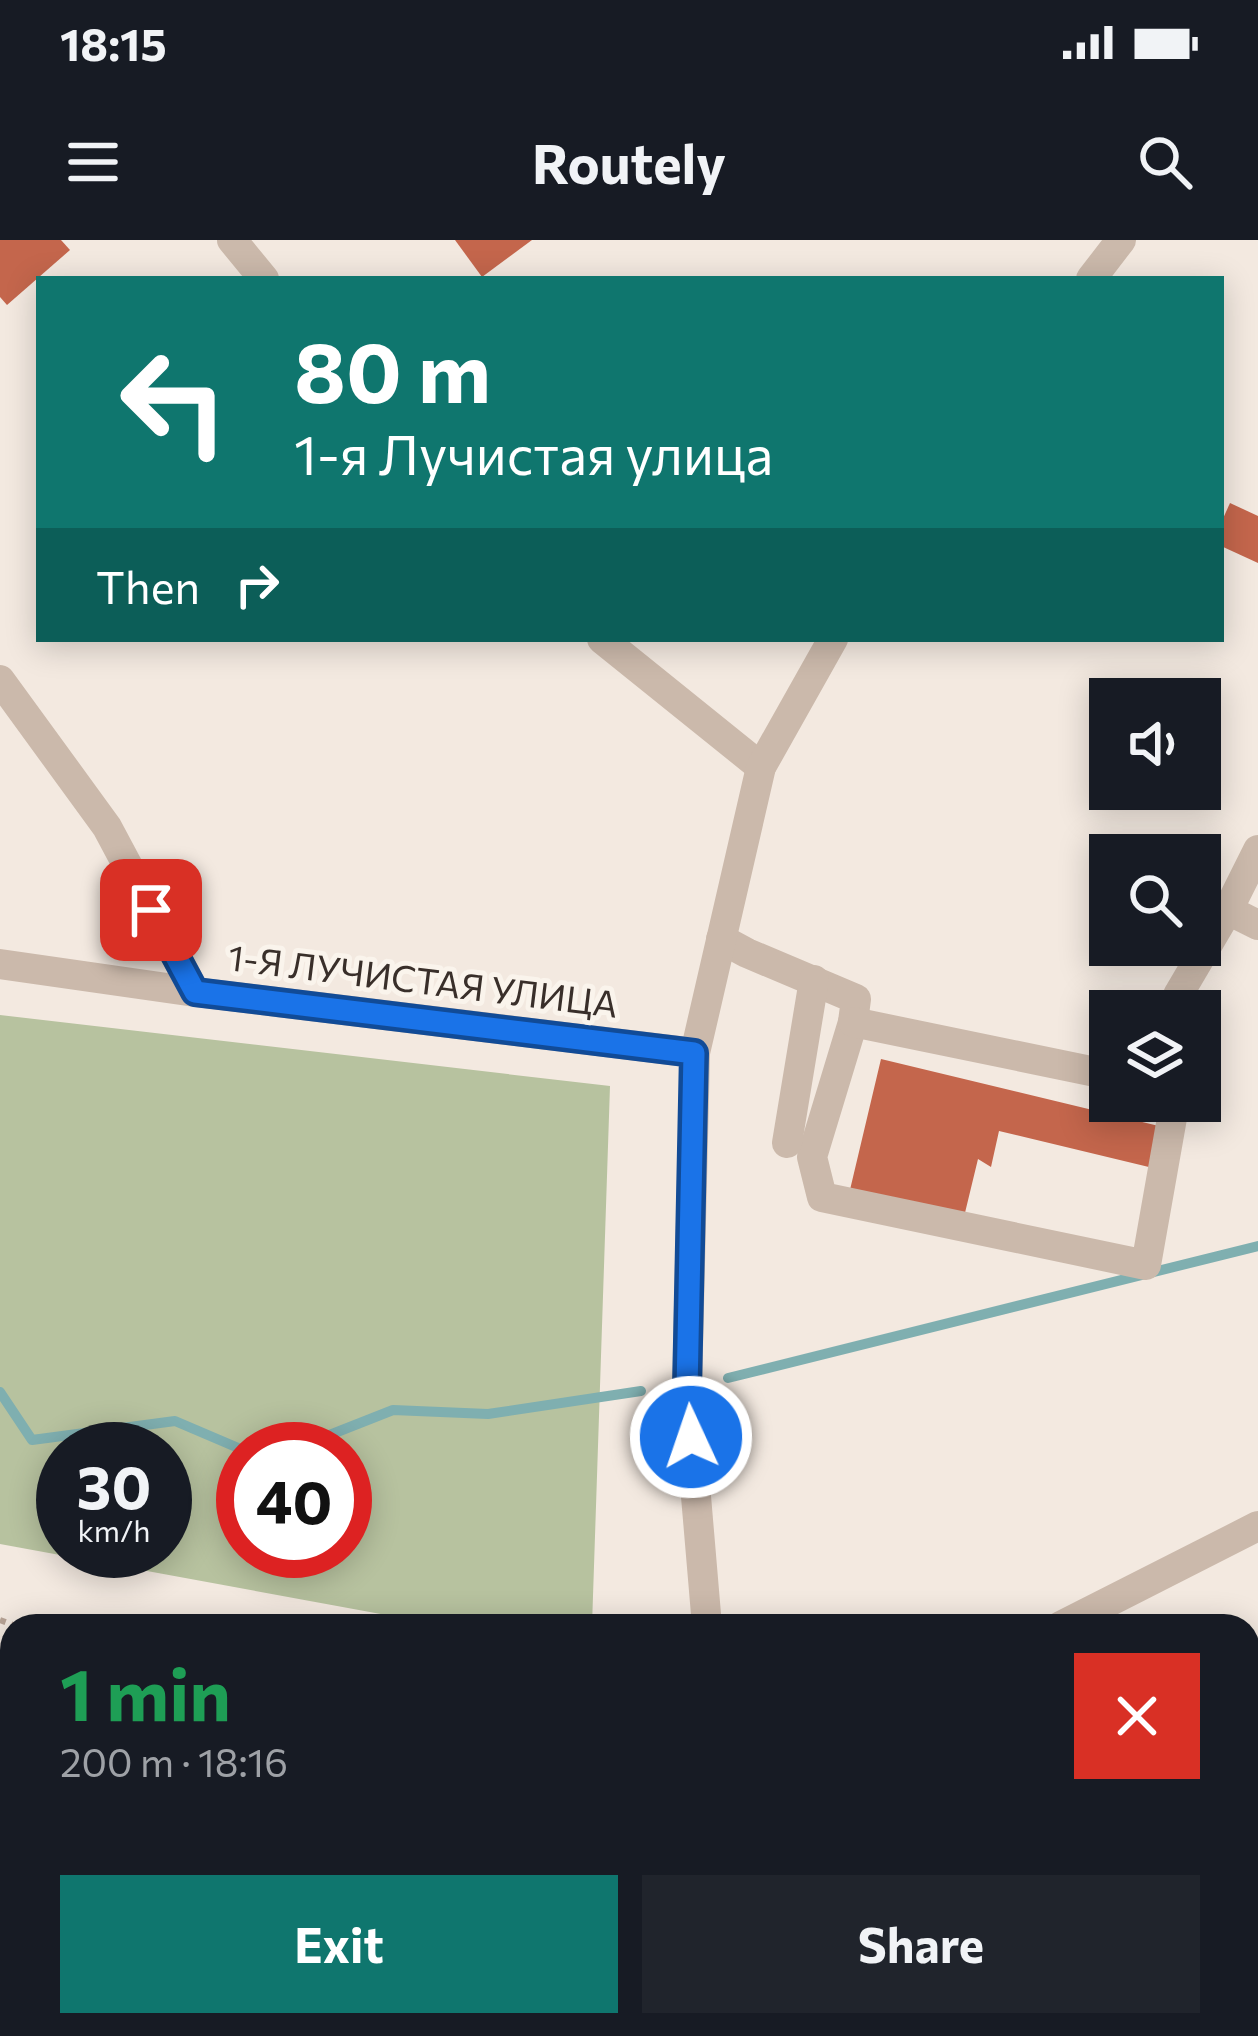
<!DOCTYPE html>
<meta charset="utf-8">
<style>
body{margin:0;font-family:Commissioner,sans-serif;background:#20242c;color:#f1f3f6;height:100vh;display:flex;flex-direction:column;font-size:45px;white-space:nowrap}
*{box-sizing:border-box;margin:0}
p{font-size:39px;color:#9ea1a6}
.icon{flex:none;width:66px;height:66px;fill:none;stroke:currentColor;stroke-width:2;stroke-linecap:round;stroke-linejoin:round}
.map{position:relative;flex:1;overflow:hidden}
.drawer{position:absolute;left:0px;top:1374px;width:1260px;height:423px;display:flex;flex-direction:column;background:#171b24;border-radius:36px 36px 0 0;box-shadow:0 6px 30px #0003}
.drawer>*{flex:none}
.banner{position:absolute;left:36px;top:36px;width:1188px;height:366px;border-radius:0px;box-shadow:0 6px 30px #0003;background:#0f766e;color:#fff;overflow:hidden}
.buttons{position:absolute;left:1089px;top:438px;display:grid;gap:24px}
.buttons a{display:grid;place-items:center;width:132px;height:132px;border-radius:0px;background:#171b24;box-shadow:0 6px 30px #0003;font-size:60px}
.speed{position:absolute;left:36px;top:1182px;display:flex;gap:24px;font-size:60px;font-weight:700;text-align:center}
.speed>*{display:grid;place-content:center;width:156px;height:156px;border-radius:50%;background:#171b24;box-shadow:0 6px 30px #0003;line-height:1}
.speed small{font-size:30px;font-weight:400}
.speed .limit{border:18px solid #d22;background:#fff;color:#111}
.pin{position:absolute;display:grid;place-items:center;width:102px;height:102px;color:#fff;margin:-51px;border-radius:24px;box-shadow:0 6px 18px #0006}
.me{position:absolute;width:132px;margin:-66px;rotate:357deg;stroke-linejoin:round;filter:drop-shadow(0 0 9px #0008)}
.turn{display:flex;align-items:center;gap:42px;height:252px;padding:0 60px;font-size:54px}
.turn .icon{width:156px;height:156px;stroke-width:2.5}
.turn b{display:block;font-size:84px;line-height:102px}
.then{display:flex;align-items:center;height:114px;padding:0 60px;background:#0003;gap:24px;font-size:45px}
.round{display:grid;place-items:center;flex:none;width:126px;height:126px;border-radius:0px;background:#20242c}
.summary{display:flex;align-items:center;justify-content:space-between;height:204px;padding:0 60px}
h1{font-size:72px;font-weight:700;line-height:90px;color:#1e9e55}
.primary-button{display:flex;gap:24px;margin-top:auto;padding:24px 60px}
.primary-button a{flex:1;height:138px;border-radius:0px;background:#0f766e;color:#fff;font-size:48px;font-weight:700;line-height:138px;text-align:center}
.primary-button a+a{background:#20242c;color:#f1f3f6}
.status{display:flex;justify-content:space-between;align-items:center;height:84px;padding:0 60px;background:#171b24;direction:ltr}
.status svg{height:33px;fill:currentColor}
header{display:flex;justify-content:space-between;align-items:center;height:156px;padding:0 60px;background:#171b24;font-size:54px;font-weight:700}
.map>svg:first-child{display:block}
.green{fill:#b7c29f;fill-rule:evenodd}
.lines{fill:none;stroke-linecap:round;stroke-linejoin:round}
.stream{stroke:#7fafb0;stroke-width:10}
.building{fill:#c4664c}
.path{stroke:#b7a395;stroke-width:6;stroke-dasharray:6 6;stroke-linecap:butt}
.minor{stroke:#cbb9ab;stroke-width:30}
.route-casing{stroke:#114b97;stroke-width:30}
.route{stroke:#1a73e8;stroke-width:21}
.labels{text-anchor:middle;stroke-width:10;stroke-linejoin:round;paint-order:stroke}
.street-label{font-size:36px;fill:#392f2a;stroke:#faf4ec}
</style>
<div class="status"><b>18:15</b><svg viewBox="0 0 49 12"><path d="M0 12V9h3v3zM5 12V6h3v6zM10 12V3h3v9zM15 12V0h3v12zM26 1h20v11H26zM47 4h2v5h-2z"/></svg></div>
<header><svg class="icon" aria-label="menu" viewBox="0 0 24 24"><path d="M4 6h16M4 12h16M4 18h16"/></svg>Routely<svg class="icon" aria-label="search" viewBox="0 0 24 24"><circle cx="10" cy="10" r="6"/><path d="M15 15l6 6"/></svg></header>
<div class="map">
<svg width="1258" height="1796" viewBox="0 0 1258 1796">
<rect width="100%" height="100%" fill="#f3e9e0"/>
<path class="green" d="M 0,775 L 610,846 L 592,1386 L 446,1386 L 0,1304 ZM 63,1209 L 165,1209 L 165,1311 L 63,1311 ZM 243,1209 L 345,1209 L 345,1311 L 243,1311 Z"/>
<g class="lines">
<g class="stream">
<polyline points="728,1138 1258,1006"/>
<polyline points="0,1152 32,1200 175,1181 243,1210"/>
<polyline points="294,1209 393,1170 488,1174 641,1151"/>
</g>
</g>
<g class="building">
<polygon points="0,0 61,0 70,10 7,65 0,57"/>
<polygon points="455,0 532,0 482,37"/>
<polygon points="1230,263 1258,276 1258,323 1221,306 1221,283"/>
<polygon points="881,819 1163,887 1153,928 999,891 991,927 978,919 963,981 849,954"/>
<polygon points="0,1681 12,1683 12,1736 0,1734"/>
</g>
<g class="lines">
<g class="path">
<polyline points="0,1380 16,1386"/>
<polyline points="368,1796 370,1785"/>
</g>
<g class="minor">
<polyline points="232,0 264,39"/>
<polyline points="1091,39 1121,0"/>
<polyline points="602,399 761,527"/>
<polyline points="0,440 107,587 195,752"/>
<polyline points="1228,670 1258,685"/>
<polyline points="721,699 747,713 856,759 853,782 812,917 822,957 1146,1025 1175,861"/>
<polyline points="0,724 195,752 695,813"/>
<polyline points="1178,755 1228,670 1258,610"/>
<polyline points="853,782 1110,835"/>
<polyline points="787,903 814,740"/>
<polyline points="707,1386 687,1150 695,813 761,527 833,399"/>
<polyline points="1061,1386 1258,1286"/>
<polyline points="1248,1775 1258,1770"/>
<polyline points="762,1785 765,1796"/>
<polyline points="1204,1796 1227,1785"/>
</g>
</g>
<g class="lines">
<g class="route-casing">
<polyline id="route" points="151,670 195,752 694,813 687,1150 691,1197"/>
</g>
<use href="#route" class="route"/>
</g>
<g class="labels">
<g class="street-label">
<text transform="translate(423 741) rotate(7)" y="13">1-Я ЛУЧИСТАЯ УЛИЦА</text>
</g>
</g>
</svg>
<div class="buttons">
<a><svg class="icon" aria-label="sound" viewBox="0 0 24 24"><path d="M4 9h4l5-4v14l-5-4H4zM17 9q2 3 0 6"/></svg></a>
<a><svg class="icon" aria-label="search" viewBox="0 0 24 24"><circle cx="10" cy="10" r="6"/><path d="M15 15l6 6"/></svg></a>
<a><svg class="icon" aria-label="layers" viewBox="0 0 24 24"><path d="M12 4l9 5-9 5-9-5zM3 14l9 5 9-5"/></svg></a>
</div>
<div class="speed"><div>30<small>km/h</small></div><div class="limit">40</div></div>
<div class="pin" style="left:151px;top:670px;background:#d93025"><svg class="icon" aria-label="arrive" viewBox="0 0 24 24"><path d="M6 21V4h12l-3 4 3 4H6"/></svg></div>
<svg class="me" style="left:691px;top:1197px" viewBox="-20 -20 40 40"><circle r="17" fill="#1a73e8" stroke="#fff" stroke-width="3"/><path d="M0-11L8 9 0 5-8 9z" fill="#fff"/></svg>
<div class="banner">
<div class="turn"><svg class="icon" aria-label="left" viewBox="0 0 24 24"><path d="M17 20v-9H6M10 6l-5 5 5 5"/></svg><div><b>80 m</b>1-я Лучистая улица</div></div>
<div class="then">Then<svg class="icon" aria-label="right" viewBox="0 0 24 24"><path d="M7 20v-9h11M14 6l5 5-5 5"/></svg></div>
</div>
<section class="drawer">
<div class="summary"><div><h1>1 min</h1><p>200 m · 18:16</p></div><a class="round" style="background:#d93025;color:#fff"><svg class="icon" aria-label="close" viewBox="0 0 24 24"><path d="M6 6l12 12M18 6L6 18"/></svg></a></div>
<div class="primary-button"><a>Exit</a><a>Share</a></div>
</section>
</div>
